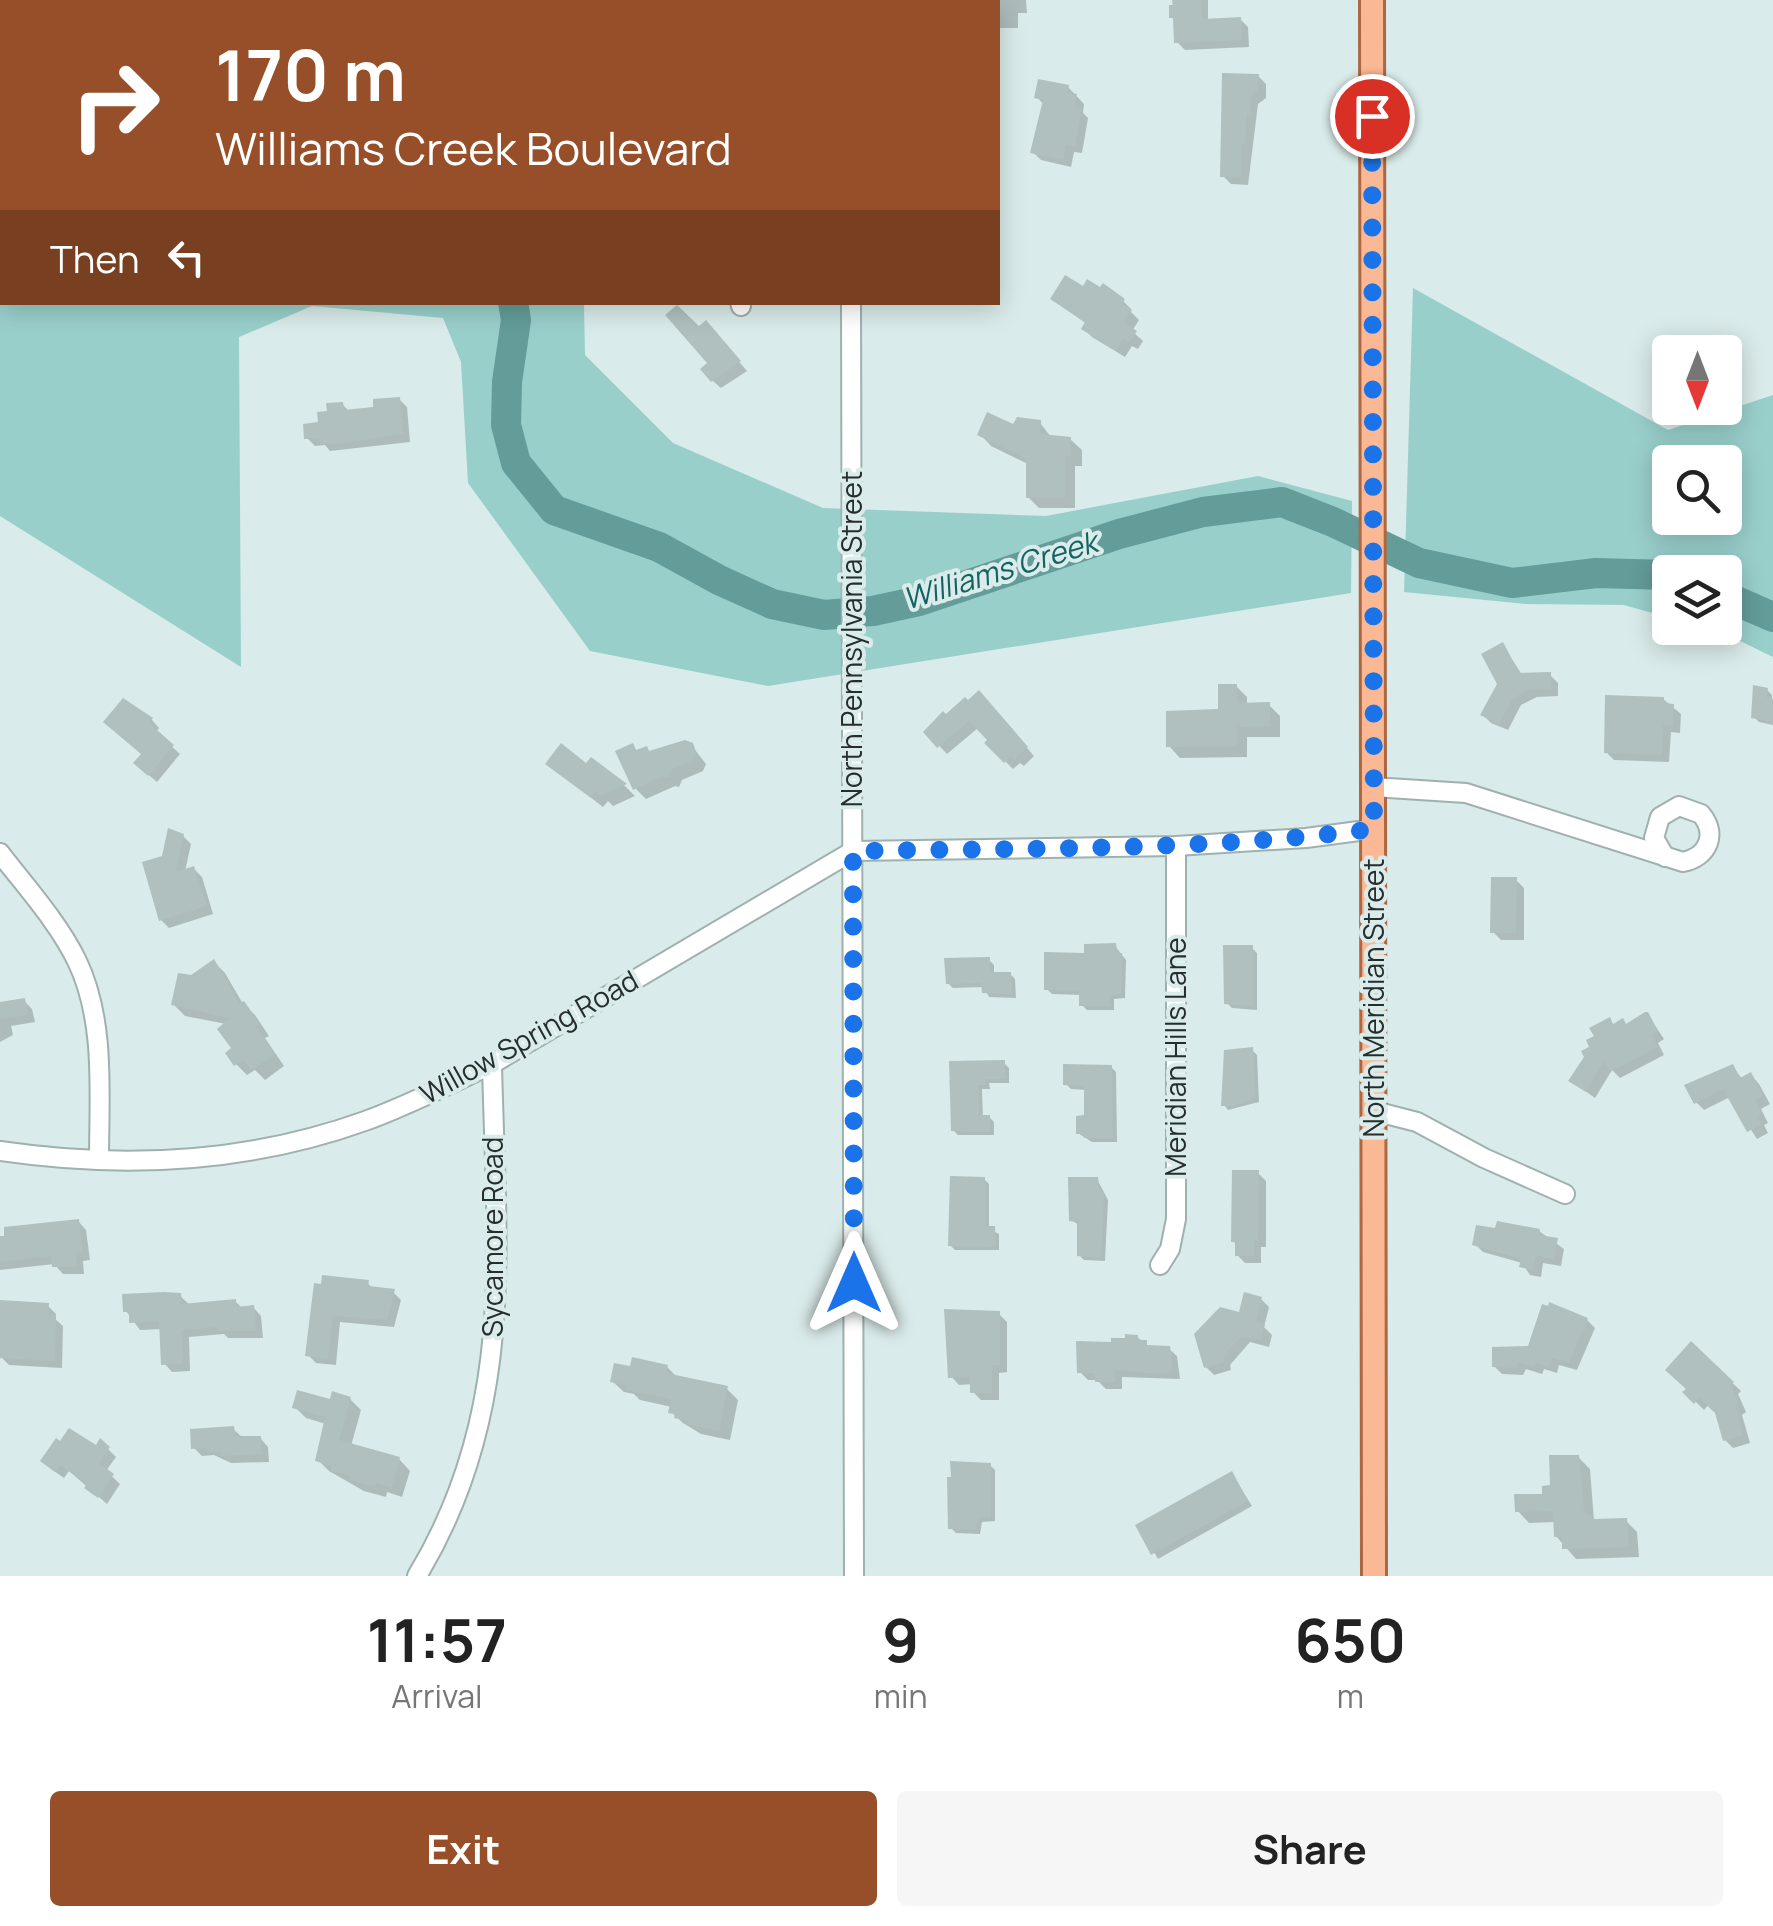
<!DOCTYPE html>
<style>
body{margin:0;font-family:Manrope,sans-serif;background:#f6f6f6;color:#222;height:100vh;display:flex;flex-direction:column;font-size:38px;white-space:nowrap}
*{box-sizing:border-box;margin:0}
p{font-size:32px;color:#767676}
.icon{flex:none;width:55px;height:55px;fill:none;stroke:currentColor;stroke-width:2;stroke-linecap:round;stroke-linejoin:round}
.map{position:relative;height:1576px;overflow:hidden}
.side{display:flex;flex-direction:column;background:#fff;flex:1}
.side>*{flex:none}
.hud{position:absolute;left:0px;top:0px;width:1000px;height:305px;box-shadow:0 5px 25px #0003;background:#964f29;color:#fff;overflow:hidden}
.needle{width:65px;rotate:180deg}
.fabs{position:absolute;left:1652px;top:335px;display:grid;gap:20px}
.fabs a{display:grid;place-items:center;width:90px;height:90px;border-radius:10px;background:#fff;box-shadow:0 5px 25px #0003;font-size:50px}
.pin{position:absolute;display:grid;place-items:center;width:85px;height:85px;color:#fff;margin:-42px;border:5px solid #fff;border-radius:50%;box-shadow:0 2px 10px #0007}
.me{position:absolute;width:110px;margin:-55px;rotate:0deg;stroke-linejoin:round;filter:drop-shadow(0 0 8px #0008)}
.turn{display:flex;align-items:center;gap:35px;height:210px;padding:0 50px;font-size:45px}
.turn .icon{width:130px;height:130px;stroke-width:2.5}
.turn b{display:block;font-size:70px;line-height:85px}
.then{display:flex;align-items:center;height:95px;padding:0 50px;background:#0003;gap:20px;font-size:38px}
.eta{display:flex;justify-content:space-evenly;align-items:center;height:170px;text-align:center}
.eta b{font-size:60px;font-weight:700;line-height:70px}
.primary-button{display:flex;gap:20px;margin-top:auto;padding:20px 50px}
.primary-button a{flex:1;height:115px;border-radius:10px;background:#964f29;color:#fff;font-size:40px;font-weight:700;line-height:115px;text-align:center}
.primary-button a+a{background:#f6f6f6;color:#222}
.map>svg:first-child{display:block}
.green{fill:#99cfcb;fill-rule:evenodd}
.shadow{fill:#0003}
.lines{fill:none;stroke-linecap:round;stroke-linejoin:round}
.river{stroke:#639c99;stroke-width:30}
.building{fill:#afc0bf}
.minor-casing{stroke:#9fb1af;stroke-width:22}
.major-casing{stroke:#ae6841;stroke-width:28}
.minor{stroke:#fff;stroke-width:18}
.major{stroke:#fab894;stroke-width:22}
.route{stroke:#1a73e8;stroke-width:18;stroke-dasharray:0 32.4}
.labels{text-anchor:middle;stroke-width:8;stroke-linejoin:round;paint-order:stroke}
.street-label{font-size:28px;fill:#262d2c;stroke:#d9ebea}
.water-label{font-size:30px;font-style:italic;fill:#146361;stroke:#d9ebea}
</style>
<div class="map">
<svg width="1773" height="1576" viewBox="0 0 1773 1576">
<rect width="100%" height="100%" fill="#d9ebea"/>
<g class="green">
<polygon points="0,0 134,2 2,2 2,302 584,303 585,355 673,443 823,508 1046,516 1258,476 1352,501 1351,593 768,686 590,651 468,483 461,362 443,318 312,306 239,337 241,667 0,516"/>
<path d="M 1413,288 L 1668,430 L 1773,395 L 1773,657 L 1726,634 L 1702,628 L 1725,628 L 1725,572 L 1670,572 L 1670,618 L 1624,605 L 1526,604 L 1404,592 ZM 1670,462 L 1725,462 L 1725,518 L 1670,518 Z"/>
</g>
<g class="shadow">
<polygon points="968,0 1026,0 1027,13 1018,13 1018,28 998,28 998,2"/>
<polygon points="1173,0 1208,0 1208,21 1240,19 1248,27 1249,47 1185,50 1177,42 1176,21 1172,17"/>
<polygon points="1258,76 1266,84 1266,98 1258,104 1248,185 1231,184 1223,176"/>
<polygon points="1068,87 1084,104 1083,113 1088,118 1082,153 1074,152 1071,167 1041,160 1033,152 1044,105 1037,97"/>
<polygon points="1084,289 1101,291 1123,301 1131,309 1130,311 1139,320 1132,331 1143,341 1138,349 1132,346 1125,357 1092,337 1084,329 1087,324 1061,306"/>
<polygon points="699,329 714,332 747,371 721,388 713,381"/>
<polygon points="399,399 407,407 410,442 330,451 325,445 315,446 307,438 342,404 350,412 376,409"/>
<polygon points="1040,423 1051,437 1070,439 1082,450 1082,466 1075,466 1075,508 1039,508 1028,497 1028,464 991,446 980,434"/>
<polygon points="1503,645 1522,675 1550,675 1558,683 1558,696 1537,697 1521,705 1508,730 1491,723 1483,715 1500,684"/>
<polygon points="1236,686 1247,697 1247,705 1269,705 1280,716 1280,737 1247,737 1247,757 1180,758 1169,746 1221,712"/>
<polygon points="1767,690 1772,695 1773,725 1759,722 1754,717"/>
<polygon points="1663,699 1681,714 1680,733 1671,732 1669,762 1614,760 1606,752"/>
<polygon points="124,701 152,720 159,728 156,732 180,754 157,782 144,771 144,755"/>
<polygon points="987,702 1034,756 1024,766 1020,763 1013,769 987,743 990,741 978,728 947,754 926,732"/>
<polygon points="633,746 638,752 651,753 692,746 706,764 703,771 682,780 679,787 675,786 646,799 635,788"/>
<polygon points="591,761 625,786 635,796 613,806 608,801 603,807 548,764 587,766"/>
<polygon points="183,836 191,844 185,871 194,869 202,877 213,914 169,928 161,920 164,858"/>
<polygon points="1516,880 1524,888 1524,940 1501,940 1493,932"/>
<polygon points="1115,946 1126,960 1125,998 1114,999 1114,1010 1087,1010 1082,1005 1082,995 1052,994 1047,989 1087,956"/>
<polygon points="1252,948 1257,953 1257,1010 1232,1008 1227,1003"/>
<polygon points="989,960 994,965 994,974 1010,974 1015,979 1016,998 989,997 984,987 953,988 948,983"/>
<polygon points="214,962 225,973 243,1004 255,1015 269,1036 265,1038 284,1066 265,1080 255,1070 247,1075 236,1064 226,1024 185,1016 174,1005 192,977"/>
<polygon points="24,1001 32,1009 35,1022 11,1026 13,1035 0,1042 0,1003"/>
<polygon points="1648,1015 1664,1039 1658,1043 1664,1055 1620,1078 1612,1070 1595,1098 1571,1081 1614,1026 1627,1026"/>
<polygon points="1252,1050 1257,1055 1259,1102 1228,1110 1224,1105"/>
<polygon points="952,1063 1004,1063 1009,1068 1009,1083 989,1083 990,1089 982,1089 983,1117 989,1117 994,1122 994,1135 958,1135 953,1130"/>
<polygon points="1111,1067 1116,1072 1117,1142 1092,1142 1078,1133 1087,1117 1086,1090 1071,1089 1066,1084"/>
<polygon points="1733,1067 1743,1080 1751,1075 1759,1084 1770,1104 1761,1109 1768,1123 1764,1125 1768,1133 1757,1139 1730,1097 1704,1110 1696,1102"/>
<polygon points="1258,1173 1266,1181 1266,1247 1261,1247 1261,1263 1245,1263 1237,1255 1237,1245 1233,1241"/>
<polygon points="984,1179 989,1184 989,1229 999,1234 999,1250 955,1250 950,1245"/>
<polygon points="1097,1179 1108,1200 1105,1261 1084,1260 1079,1255 1079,1225 1071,1220"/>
<polygon points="78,1221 86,1230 90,1260 83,1261 84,1274 63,1274 54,1264 0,1270 0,1239"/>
<polygon points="1539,1231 1564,1249 1561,1266 1543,1263 1541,1277 1530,1275 1522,1263 1483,1252 1475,1244"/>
<polygon points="367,1283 375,1290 393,1292 401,1300 394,1327 340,1322 336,1365 316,1363 308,1355 316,1286"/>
<polygon points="180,1296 190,1305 235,1301 242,1308 253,1307 261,1316 263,1338 228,1338 224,1334 189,1337 190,1371 172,1372 164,1363 162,1329 140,1330 126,1311"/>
<polygon points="1261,1299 1269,1307 1264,1327 1272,1335 1269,1347 1250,1342 1230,1365 1231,1370 1214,1375 1206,1367 1240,1316"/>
<polygon points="0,1301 48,1306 56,1314 55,1319 63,1326 62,1368 9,1365 1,1357"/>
<polygon points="999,1314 1007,1322 1007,1372 999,1373 999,1400 981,1400 973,1392 973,1384 959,1385 951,1376"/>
<polygon points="1587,1320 1595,1328 1577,1370 1559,1365 1557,1373 1544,1369 1542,1374 1526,1369 1523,1375 1502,1374 1494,1366"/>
<polygon points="1137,1337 1151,1348 1168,1348 1177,1356 1180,1379 1122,1377 1122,1389 1106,1389 1097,1380 1088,1380 1080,1372 1113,1344"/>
<polygon points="1691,1345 1741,1391 1738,1394 1746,1412 1742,1415 1750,1443 1733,1448 1725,1440 1717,1411 1709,1404 1704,1410 1686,1392"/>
<polygon points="667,1367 678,1378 727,1389 738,1400 730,1440 701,1434 683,1423 671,1412 672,1407 640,1400 634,1394 624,1392 612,1381"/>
<polygon points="350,1399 361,1410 351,1446 399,1459 410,1471 402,1497 387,1492 386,1497 364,1491 329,1471 318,1460 326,1424 306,1418 295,1407"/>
<polygon points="233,1429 242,1437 260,1438 268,1447 269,1462 231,1463 214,1455 202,1456 194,1448"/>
<polygon points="101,1442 116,1457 106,1471 120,1484 107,1504 69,1471 64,1478 51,1469 96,1448"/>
<polygon points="1578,1457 1590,1469 1594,1521 1626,1521 1637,1532 1639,1557 1576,1559 1556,1536 1556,1522 1529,1523 1518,1511 1544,1496"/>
<polygon points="990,1465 995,1470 995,1521 982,1522 980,1534 956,1533 951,1528"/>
<polygon points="1232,1474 1252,1506 1158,1559 1139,1526"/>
</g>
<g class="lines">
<g class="river">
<polyline points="0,240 2,241"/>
<polyline points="513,302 516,320 507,382 506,425 516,463 554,510 659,547 719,580 772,604 824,615 873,611 919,601 1119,534 1203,512 1282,502 1333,522 1419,563 1512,583 1596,573 1670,575"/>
<polyline points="1725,596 1773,617"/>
</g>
</g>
<g class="building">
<polygon points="1172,0 1201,0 1202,19 1241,17 1242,40 1174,43 1173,18 1169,18 1169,5 1173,5"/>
<polygon points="1222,73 1259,74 1258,90 1251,96 1250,114 1247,114 1246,121 1245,144 1241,144 1241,178 1220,177"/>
<polygon points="1038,79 1069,85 1068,92 1077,94 1075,107 1082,108 1075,146 1066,145 1063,160 1030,153 1043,100 1034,98"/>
<polygon points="1065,275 1083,286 1087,279 1100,287 1103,283 1125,299 1122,304 1132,310 1124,323 1137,331 1129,343 1123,339 1116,351 1081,329 1085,322 1050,299"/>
<polygon points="677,305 699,326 706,320 741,361 711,382 700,369 707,363 665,315"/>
<polygon points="400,397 403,434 337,444 320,444 319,438 304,439 303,424 318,422 317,412 327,411 326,403 343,402 344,410 373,407 373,399"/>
<polygon points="987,412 1013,424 1017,417 1041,420 1041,434 1071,437 1071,456 1065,456 1065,498 1026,498 1026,459 977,435"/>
<polygon points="1503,642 1519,673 1551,672 1551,689 1528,690 1513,698 1499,724 1480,715 1497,684 1481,654"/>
<polygon points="1218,684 1237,684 1237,703 1270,702 1270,726 1237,727 1237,746 1166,747 1166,711 1218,709"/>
<polygon points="1753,685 1768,688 1766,697 1773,699 1773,722 1751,718"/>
<polygon points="979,690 1028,747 1014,760 1011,756 1004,763 984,743 987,740 969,721 937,748 923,732 943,711 946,714 965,697 968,700"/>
<polygon points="1605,695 1664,697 1664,703 1674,704 1673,726 1663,725 1662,755 1604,753"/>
<polygon points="123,698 153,718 149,723 174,745 148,776 133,763 141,754 103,722"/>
<polygon points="685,740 693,743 696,752 692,760 672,769 668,778 662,776 633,790 615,751 633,743 636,750 647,746 649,751"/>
<polygon points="561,743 586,763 591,757 627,784 600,796 596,792 591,798 545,764"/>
<polygon points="168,828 184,834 176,872 194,866 207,906 159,921 142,862 162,856"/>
<polygon points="1491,877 1517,877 1516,933 1490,933"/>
<polygon points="1116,943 1117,953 1122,953 1121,994 1110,995 1110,1006 1079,1006 1079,991 1044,990 1044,952 1084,953 1084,944"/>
<polygon points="1223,945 1253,945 1253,1006 1224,1004"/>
<polygon points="990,957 990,972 1011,972 1012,994 982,993 981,983 946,984 944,958"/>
<polygon points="214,959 239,1003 244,1001 260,1024 256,1026 275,1054 252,1070 243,1060 234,1066 225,1053 231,1048 217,1029 230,1018 171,1005 178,973 191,975"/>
<polygon points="25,998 28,1015 0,1019 0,1002"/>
<polygon points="1645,1012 1648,1012 1658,1031 1651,1034 1658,1047 1610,1072 1604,1061 1586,1092 1568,1081 1584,1057 1581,1051 1589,1047 1586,1040 1594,1036 1589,1028 1610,1017 1613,1024 1623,1018 1626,1024"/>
<polygon points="1253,1047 1255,1097 1235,1106 1221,1106 1224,1050"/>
<polygon points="1005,1060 1005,1079 985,1079 986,1085 978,1085 979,1115 990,1115 990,1132 951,1131 949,1061"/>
<polygon points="1063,1064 1112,1065 1113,1138 1084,1138 1083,1134 1076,1134 1076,1116 1084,1115 1084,1086 1063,1085"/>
<polygon points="1733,1064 1740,1078 1751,1072 1763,1096 1755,1100 1762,1114 1758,1117 1762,1124 1747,1132 1723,1089 1694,1104 1684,1085"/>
<polygon points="1232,1170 1259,1170 1258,1240 1254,1240 1254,1256 1235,1256 1235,1242 1231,1242"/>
<polygon points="950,1176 985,1177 985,1226 995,1226 996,1247 948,1246"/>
<polygon points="1068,1177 1098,1177 1099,1190 1104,1193 1101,1258 1077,1256 1077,1222 1069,1221"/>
<polygon points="79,1219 83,1252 76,1253 77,1267 52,1267 51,1256 0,1262 0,1236 4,1236 4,1227"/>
<polygon points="1497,1221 1540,1229 1539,1235 1558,1238 1554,1259 1536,1256 1533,1270 1519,1267 1521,1259 1472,1245 1476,1225 1495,1228"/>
<polygon points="322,1275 369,1280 368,1286 395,1289 387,1320 333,1316 328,1359 305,1356 314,1283 321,1284"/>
<polygon points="164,1292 181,1293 182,1304 236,1299 236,1307 254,1305 256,1331 217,1331 217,1327 182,1330 183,1364 161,1365 159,1321 129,1323 129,1312 123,1312 122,1294"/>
<polygon points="1244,1292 1262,1297 1256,1322 1265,1324 1261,1340 1242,1336 1223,1356 1225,1362 1204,1368 1194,1334 1220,1307 1239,1312"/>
<polygon points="0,1300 49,1303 48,1315 56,1316 55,1361 0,1358"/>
<polygon points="1549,1302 1588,1318 1569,1363 1552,1358 1549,1367 1536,1363 1534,1367 1518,1362 1516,1368 1492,1367 1492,1347 1528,1346 1542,1304 1548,1306"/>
<polygon points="944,1309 1000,1311 1000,1365 992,1365 992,1393 970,1393 970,1377 948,1378"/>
<polygon points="1125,1334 1138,1335 1138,1340 1147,1340 1147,1345 1170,1346 1173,1371 1159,1374 1115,1370 1115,1382 1095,1382 1095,1373 1077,1373 1076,1341 1111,1342 1111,1338 1125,1338"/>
<polygon points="1691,1341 1734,1382 1731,1385 1739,1404 1736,1406 1743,1435 1723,1441 1715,1413 1699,1398 1694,1404 1682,1392 1686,1389 1665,1370"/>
<polygon points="632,1357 668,1365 666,1373 728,1386 719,1431 687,1424 688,1421 674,1418 675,1414 668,1413 671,1399 626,1390 627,1385 610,1382 614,1363 630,1366"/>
<polygon points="297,1390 330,1399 332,1391 351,1397 339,1440 400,1457 392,1487 376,1483 375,1487 350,1480 351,1476 331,1471 332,1466 315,1461 325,1417 292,1408"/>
<polygon points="234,1426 235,1436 261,1436 262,1454 221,1456 221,1452 207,1453 207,1448 191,1449 190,1429"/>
<polygon points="69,1428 96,1445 100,1438 110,1447 99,1463 114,1474 98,1498 84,1488 87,1484 60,1465 55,1472 40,1461 56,1438 60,1441"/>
<polygon points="1549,1455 1579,1455 1584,1512 1595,1519 1627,1518 1629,1547 1562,1549 1562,1537 1554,1537 1553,1511 1515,1512 1514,1494 1542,1494 1542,1486 1550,1485"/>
<polygon points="950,1461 991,1463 991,1517 978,1518 976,1530 948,1529 947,1477 951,1477"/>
<polygon points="1232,1471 1248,1501 1151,1555 1135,1525"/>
</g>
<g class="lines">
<g class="minor-casing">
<g id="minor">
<polyline points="849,0 849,2"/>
<polyline points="740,302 741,306"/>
<polyline points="851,302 854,1576"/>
<path d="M 1373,787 L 1466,793 L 1683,862 C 1708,857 1718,834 1701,814 L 1679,806 L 1660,817 L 1654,838 L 1665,857"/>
<path d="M 0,853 C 26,887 58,922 77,961 C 106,1021 99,1095 99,1160"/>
<polyline points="1374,1111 1417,1122 1484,1158 1565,1194"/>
<path d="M 0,1151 C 122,1169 248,1163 365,1121 C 409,1105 450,1084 492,1064 L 853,851 L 1176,846 L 1306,838 L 1374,829"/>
<polyline points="1160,1265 1170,1249 1176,1219 1176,846"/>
<path d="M 417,1576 C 517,1411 496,1247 492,1064"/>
</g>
</g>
<g class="major-casing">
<polyline id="major" points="1372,0 1374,1576"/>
</g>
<use href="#minor" class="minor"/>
<use href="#major" class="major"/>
</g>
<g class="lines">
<path class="route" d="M 854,1283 L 853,851 C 1027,848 1202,851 1374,829 L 1372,116"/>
</g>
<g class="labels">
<g class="street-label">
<text transform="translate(852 639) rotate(-90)" y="10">North Pennsylvania Street</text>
<text transform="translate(1374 998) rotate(-90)" y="10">North Meridian Street</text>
<text transform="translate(529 1037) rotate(-29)" y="10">Willow Spring Road</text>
<text transform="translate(1176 1057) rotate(-90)" y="10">Meridian Hills Lane</text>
<text transform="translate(493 1237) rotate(-90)" y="10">Sycamore Road</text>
</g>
<g class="water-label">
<text transform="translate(1000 571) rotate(-17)" y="10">Williams Creek</text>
</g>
</g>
</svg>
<div class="fabs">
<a><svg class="needle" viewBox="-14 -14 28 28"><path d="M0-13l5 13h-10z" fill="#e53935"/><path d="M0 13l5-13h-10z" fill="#767676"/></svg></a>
<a><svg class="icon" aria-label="search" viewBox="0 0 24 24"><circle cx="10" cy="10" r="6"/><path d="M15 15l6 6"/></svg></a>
<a><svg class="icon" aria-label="layers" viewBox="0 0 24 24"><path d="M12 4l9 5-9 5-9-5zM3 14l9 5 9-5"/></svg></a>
</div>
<div class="pin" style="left:1372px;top:116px;background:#d93025"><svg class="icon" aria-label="arrive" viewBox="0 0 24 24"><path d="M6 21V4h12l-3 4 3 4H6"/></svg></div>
<svg class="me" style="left:854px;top:1283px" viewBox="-20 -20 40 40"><path d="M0-17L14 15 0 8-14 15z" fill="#1a73e8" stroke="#fff" stroke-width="4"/></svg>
<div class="hud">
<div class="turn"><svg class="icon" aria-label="right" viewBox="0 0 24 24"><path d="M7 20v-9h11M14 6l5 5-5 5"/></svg><div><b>170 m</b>Williams Creek Boulevard</div></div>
<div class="then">Then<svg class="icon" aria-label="left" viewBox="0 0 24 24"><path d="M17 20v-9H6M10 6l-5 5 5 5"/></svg></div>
</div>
</div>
<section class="side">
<div class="eta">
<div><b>11:57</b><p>Arrival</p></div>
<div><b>9</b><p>min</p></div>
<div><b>650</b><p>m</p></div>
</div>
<div class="primary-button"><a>Exit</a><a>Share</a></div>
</section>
